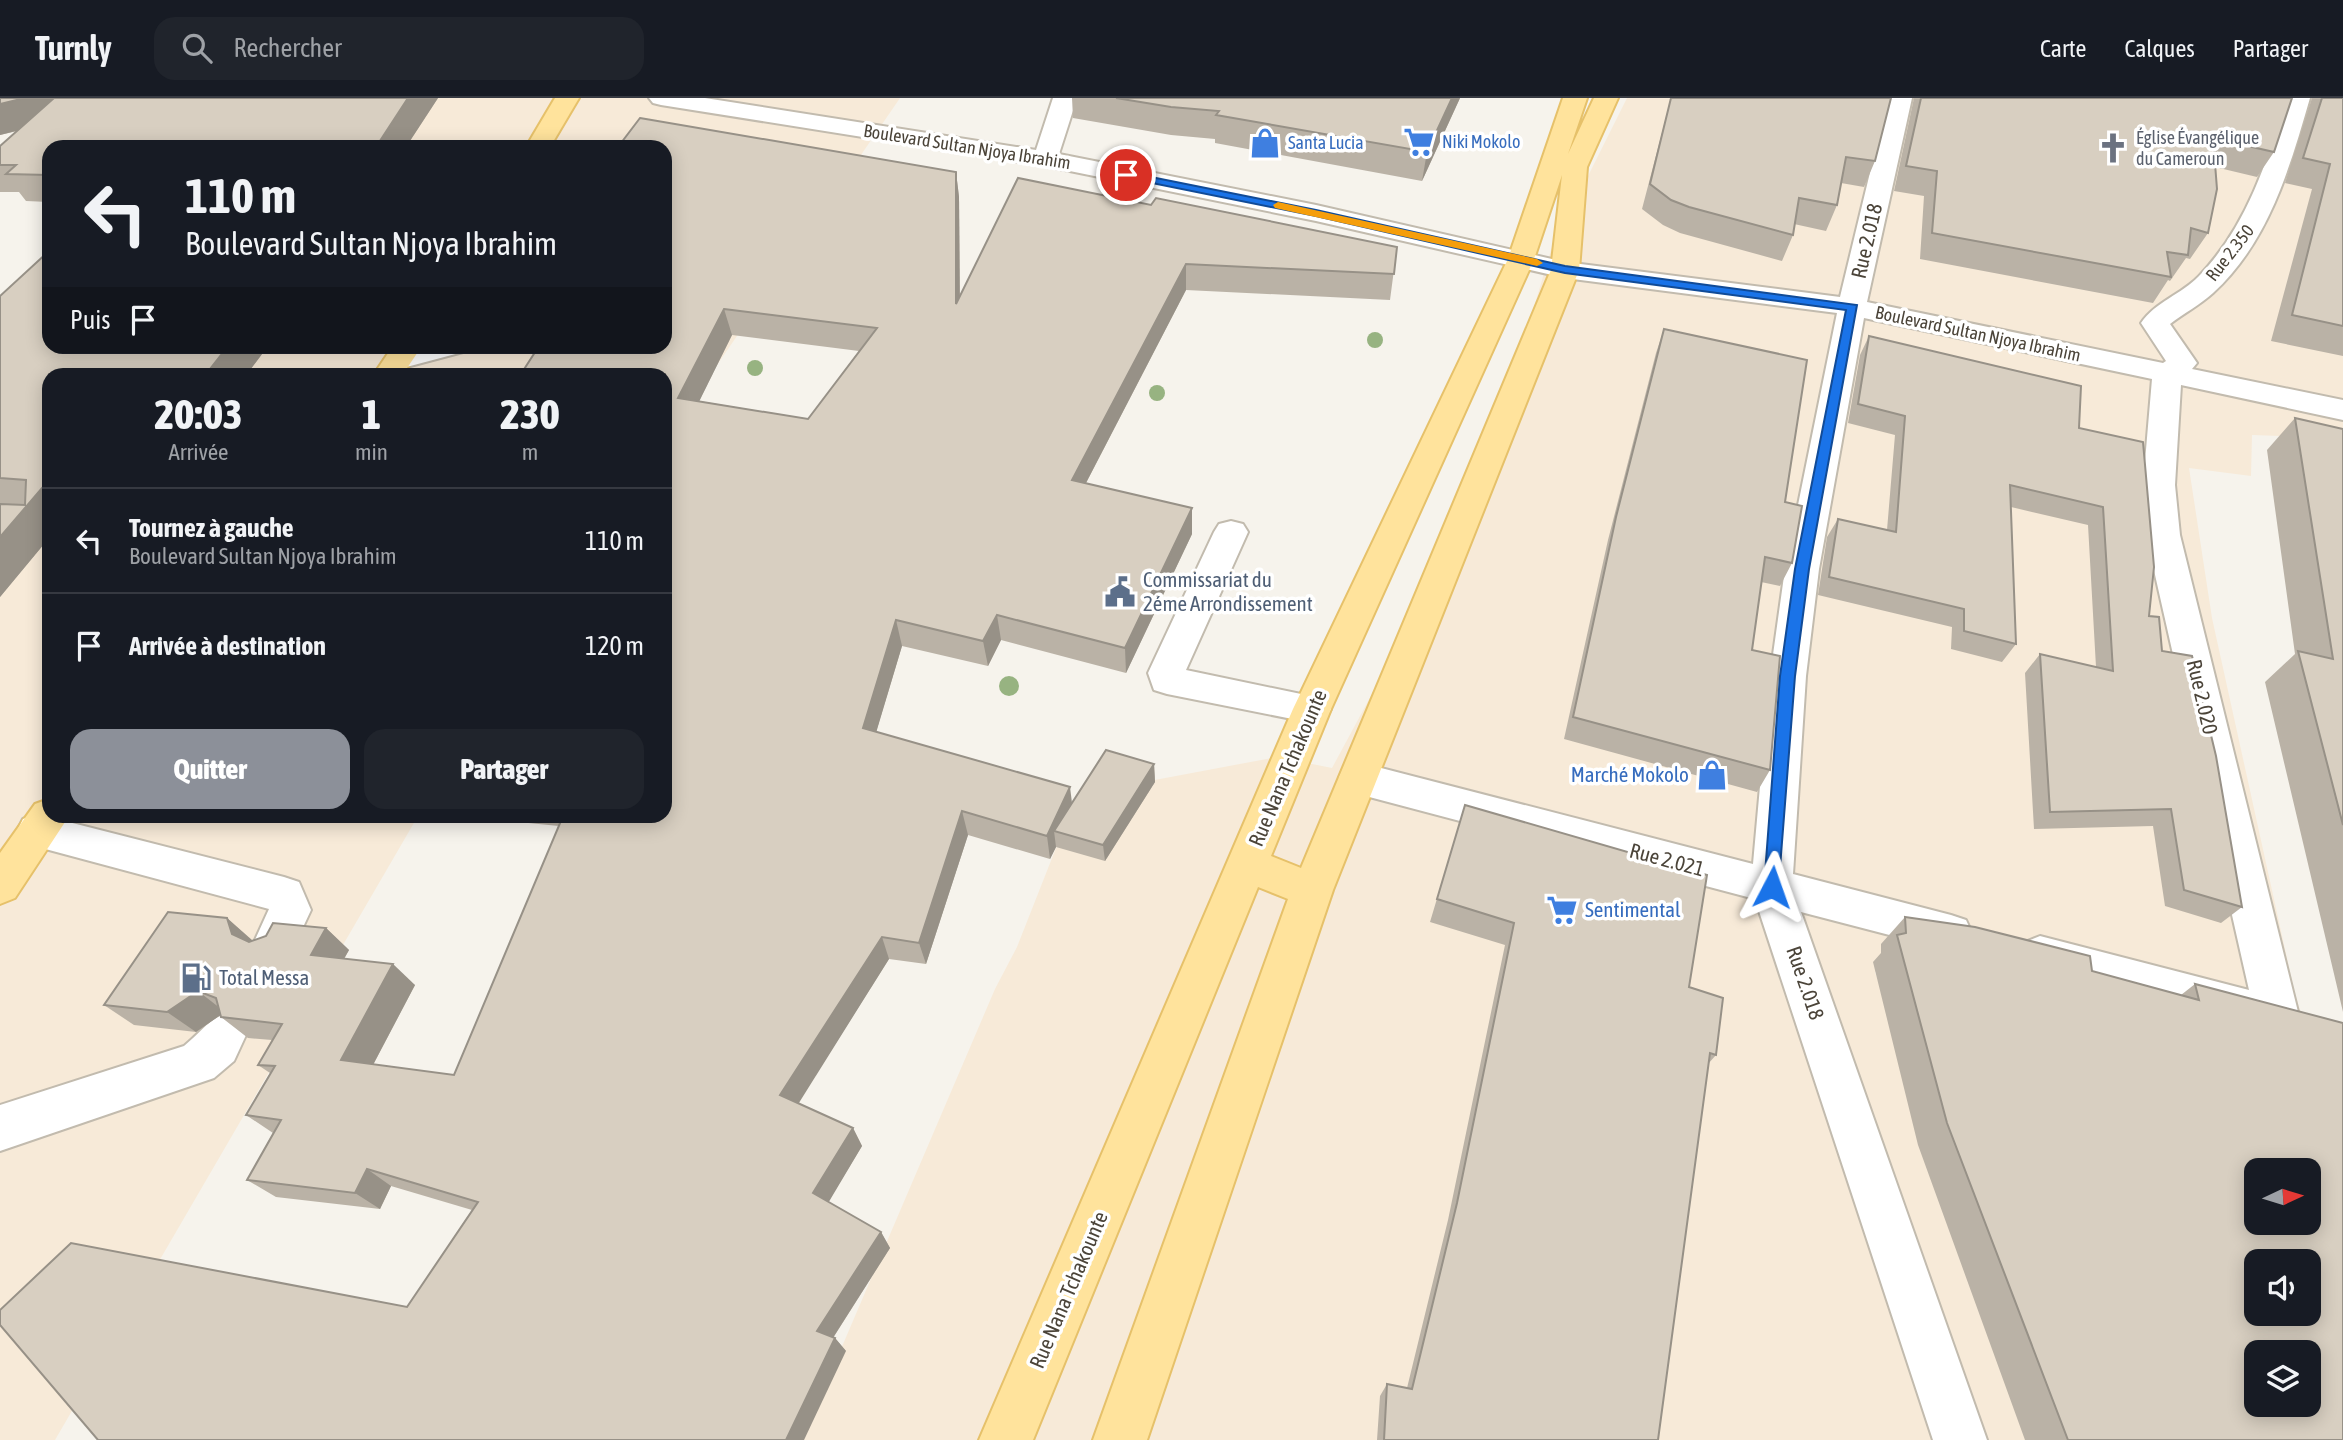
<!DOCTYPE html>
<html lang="fr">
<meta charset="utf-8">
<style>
body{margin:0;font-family:"Asap Condensed",sans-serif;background:#20242c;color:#f1f3f6;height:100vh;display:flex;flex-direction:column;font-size:26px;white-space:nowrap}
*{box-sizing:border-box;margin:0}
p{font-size:23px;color:#9ea1a6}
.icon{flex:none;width:38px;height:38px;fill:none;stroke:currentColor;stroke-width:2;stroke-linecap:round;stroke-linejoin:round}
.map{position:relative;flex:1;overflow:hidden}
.panel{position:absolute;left:42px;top:270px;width:630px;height:455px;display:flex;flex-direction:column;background:#171b24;border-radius:21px;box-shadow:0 4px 18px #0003}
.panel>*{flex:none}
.guide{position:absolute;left:42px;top:42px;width:630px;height:214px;border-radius:21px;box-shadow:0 4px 18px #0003;background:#171b24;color:#f1f3f6;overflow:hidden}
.needle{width:46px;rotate:86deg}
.controls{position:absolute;left:2244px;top:1060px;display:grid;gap:14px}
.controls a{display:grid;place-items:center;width:77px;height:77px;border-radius:14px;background:#171b24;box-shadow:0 4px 18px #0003;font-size:35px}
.pin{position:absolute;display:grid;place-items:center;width:60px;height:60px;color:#fff;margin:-30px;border:4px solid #fff;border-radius:50%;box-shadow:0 2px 7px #0007}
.me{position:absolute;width:77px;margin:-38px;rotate:4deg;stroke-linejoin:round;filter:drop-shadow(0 0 5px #0008)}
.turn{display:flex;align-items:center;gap:24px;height:147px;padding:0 28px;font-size:32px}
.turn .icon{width:91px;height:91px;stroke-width:2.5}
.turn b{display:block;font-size:49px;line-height:60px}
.then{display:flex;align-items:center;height:66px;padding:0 28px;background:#0003;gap:14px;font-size:26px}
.eta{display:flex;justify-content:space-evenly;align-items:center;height:119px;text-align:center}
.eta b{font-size:42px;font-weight:800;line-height:49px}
.button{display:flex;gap:14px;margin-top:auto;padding:14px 28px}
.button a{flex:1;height:80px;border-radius:21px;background:#8c9099;color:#fff;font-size:28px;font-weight:800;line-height:80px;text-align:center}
.button a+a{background:#20242c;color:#f1f3f6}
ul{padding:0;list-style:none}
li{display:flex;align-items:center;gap:21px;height:105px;padding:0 28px;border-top:2px solid #363941}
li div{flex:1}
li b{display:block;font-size:26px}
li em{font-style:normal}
header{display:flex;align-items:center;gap:42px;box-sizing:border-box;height:98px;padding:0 35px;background:#171b24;border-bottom:2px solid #363941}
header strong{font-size:33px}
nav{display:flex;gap:38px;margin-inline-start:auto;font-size:24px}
.search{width:490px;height:63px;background:#20242c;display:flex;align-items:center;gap:18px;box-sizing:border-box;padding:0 24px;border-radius:21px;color:#9ea1a6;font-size:26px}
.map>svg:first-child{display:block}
.commercial{fill:#f7ead8}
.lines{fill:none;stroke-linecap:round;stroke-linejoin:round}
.minor-casing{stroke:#c2bbae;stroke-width:4}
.major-casing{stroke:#e6c16a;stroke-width:4}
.minor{fill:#fff;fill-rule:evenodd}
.major{fill:#ffe39c;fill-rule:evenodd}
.tree{fill:#97b381}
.wall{fill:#bab2a6;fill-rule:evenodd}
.shaded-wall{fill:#979187}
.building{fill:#d8cfc1;stroke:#979187;stroke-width:2;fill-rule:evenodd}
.route{fill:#1a73e8;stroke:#114b97;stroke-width:2}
.slow{fill:#f59e0b}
.labels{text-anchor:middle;stroke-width:7;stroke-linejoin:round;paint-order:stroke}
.far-worship-label{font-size:18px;fill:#5b616d;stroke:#fff;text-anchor:start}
.far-shop-label{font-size:18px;fill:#366cbe;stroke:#fff;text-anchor:start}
.far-street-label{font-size:18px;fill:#4b4439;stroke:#fff}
.street-label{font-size:21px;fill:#4b4439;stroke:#fff}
.service-label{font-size:21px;fill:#4e5e75;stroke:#fff;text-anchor:start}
.shop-label{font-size:21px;fill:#366cbe;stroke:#fff;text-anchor:end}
</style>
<header>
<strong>Turnly</strong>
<div class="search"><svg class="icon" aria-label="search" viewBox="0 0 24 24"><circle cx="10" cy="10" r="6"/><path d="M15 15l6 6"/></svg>Rechercher</div>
<nav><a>Carte</a><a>Calques</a><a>Partager</a></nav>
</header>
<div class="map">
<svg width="2343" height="1342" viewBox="0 0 2343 1342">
<rect width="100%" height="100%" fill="#f6f3ec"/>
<g class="commercial">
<polygon points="242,0 900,0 665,343 665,276 49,276 49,718 418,718 55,1342 0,1342 0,301 49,248 665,248 665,49 202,49"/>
<polygon points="1627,0 2343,0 2343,340 2252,337 2251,378 2189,370 2212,520 2294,892 2313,956 1875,874 2039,1342 802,1342 995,891 1017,849 1056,750 1144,684 1277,659 1332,670 1476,403 1551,152"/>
</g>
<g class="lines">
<g class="minor-casing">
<g id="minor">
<path d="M 649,0 L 705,0 L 1036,52 L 1053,0 L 1077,0 L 1059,56 L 1316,107 L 1565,164 L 1840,199 L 1888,0 L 1912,0 L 1867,204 L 2163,265 L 2166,263 L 2141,225 C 2155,204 2182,196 2199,178 C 2247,128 2267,64 2286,0 L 2310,0 C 2290,69 2269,144 2213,195 C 2200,207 2184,215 2170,226 L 2197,265 L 2192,271 L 2343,302 L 2343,322 L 2181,287 L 2175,387 L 2180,437 L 2299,918 L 2293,932 L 2277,938 L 2261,932 L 2254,915 L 2252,921 L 2236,927 L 2040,876 L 2025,870 L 2019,857 L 2025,844 L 2040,838 L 2249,892 L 2146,437 L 2143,387 L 2152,281 L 1864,220 L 1819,471 L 1806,578 L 1793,776 L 1951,817 L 1966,822 L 1972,835 L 1966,848 L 1951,853 L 1801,814 L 1987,1342 L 1933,1342 L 1755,801 L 1358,696 L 1344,691 L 1339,680 L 1344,669 L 1358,664 L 1753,766 L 1770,578 L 1785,471 L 1837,215 L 1565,180 L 1316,123 L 1045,68 L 661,7 L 653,5 Z"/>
<polygon points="417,248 467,248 463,254 399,271 389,268 384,262 389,256"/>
<polygon points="1231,423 1243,426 1248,434 1186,572 1325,601 1331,611 1325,621 1312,625 1167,596 1154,592 1148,575 1214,434 1219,426"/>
<polygon points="37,716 284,779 299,784 311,812 290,857 275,863 260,857 254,844 269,811 23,745 17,733 23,721"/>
<path d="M 224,916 L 240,922 L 246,937 L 234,963 L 214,980 L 0,1053 L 0,1007 L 184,948 C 199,936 207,923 224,916 Z"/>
</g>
</g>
<g class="major-casing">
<g id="major">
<polygon points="555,0 579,0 550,49 526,49"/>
<path d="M 1563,0 L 1587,0 L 1568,56 L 1594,0 L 1618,0 L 1587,69 L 1579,172 L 1333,792 L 1147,1342 L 1093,1342 L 1288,801 L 1258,789 L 1033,1342 L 979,1342 L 1293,611 L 1508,161 ZM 1562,77 L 1551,172 L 1301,770 L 1271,758 L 1331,611 L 1534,161 Z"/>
<polygon points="393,248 422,248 403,276 374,276"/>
<polygon points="49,701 49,718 69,718 15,800 0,806 0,755 35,706"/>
</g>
</g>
<use href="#minor" class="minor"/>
<use href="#major" class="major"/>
</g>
<g class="tree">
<circle cx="1375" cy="242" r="8"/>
<circle cx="755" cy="270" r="8"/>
<circle cx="1157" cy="295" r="8"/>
<circle cx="1009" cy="588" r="10"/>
</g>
<g class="wall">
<polygon points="0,0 438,0 406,49 49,49 49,104 26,103 19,94 0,94 0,48 17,33 0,37"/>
<polygon points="1072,0 1460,0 1422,83 1215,45 1215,41 1171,37 1073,20"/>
<polygon points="1671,0 1891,0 1875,63 1864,89 1841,85 1837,107 1826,133 1794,126 1793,137 1782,163 1680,135 1663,127 1642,111"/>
<polygon points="1914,0 2292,0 2274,54 2257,79 2215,69 2208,135 2190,161 2186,160 2170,183 2168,182 2153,205 1920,161 1924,98 1894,93"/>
<polygon points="2312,0 2343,0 2343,258 2271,243 2312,91 2285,85"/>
<path d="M 665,49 L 956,74 L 959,99 L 960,199 L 1151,107 L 1397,149 L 1390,202 L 1186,192 L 1086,385 L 1192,436 L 1126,575 L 1001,542 L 988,568 L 902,548 L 876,634 L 1072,705 L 1154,666 L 1155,684 L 1105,763 L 1056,749 L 1050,761 L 968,737 L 926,866 L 889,861 L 798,1005 L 853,1030 L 862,1048 L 828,1104 L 881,1134 L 890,1150 L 833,1240 L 835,1240 L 846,1253 L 407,1209 L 472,1112 L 391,1088 L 380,1111 L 276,1099 L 247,1082 L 273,1035 L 246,1017 L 270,975 L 258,967 L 272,942 L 248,940 L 221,919 L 220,917 L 196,934 L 134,927 L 104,907 L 227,820 L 252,843 L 326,830 L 349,852 L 344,861 L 415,887 L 373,967 L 454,977 L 559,728 L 456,718 L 665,718 ZM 732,237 L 859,253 L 808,321 L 699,303 Z"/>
<polygon points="0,198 268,248 247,276 49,276 49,440 0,499"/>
<polygon points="1664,231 1785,404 1792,465 1780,488 1761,484 1752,552 1770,672 1757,694 1564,641 1608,442 1656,255"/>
<polygon points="1869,238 2079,330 2162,553 2242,809 2221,825 2165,808 2153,728 2034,731 2025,575 2040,556 2096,569 2088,427 2011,409 2016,546 2002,564 1951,551 1952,529 1818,497 1827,439 1838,421 1887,432 1895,337 1848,325 1860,257"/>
<polygon points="2295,320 2343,331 2343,914 2265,584 2295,556 2267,352"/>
<polygon points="1465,707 1689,889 1716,957 1708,966 1658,1342 1377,1342 1380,1298 1387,1286 1407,1290 1448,1122 1505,847 1430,824"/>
<polygon points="1905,819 2092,873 2181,897 2195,886 2343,1342 2025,1342 1918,1047 1873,864 1881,855 1881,846"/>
</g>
<g class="shaded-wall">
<polygon points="25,0 72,0 83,16 0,37 0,6"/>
<polygon points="408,0 438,0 406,49 376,49"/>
<polygon points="1452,0 1460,0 1422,83 1427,54"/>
<polygon points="956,74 959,99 960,232 956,206"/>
<polygon points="1186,166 1186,192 1074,408 1072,382"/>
<polygon points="724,211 732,237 688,326 678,300"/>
<polygon points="228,248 268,248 247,276 206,276"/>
<polygon points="49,382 49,440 0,499 0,439"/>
<polygon points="1192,410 1192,436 1126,575 1125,550"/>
<polygon points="997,517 1001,542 988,568 983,543"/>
<polygon points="896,522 902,548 870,655 863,630"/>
<polygon points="1154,666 1155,684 1105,763 1103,747"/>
<polygon points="1070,689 1073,713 1054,733 1056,749 1050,761 1047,738"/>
<polygon points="962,713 968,737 926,866 919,845"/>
<polygon points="227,820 252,842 258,858 232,836"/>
<polygon points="326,830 349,852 334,878 311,857"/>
<polygon points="882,839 889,861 792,1016 780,997"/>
<polygon points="393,866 415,887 365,982 341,962"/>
<polygon points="198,893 225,914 196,934 167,914"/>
<polygon points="853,1030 862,1048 824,1112 813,1095"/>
<polygon points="367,1071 391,1088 380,1111 355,1095"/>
<polygon points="881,1134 890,1150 829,1246 817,1233"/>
<polygon points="835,1240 846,1253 804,1342 786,1342"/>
</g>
<g class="building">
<polygon points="0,0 25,0 0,6"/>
<polygon points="54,0 408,0 376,49 49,49 49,77 6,76 16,67 0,67 0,48"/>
<polygon points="1116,0 1452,0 1427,54 1216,17 1219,13 1171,9"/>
<polygon points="1671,0 1891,0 1875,63 1846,59 1837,107 1799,100 1793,137 1689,109 1671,102 1650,86"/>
<polygon points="1921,0 2292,0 2274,54 2213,40 2217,91 2208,135 2191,130 2188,157 2167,154 2171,179 1932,135 1937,73 1906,68"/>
<polygon points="2322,0 2343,0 2343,228 2292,217 2330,66 2303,60"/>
<path d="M 640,20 L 956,74 L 956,206 L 1018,80 L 1151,107 L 1156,100 L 1397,149 L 1394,176 L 1186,166 L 1072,382 L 1192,410 L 1125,550 L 997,517 L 983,543 L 896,522 L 863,630 L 1070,689 L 1047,738 L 962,713 L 919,845 L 882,839 L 780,997 L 853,1030 L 813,1095 L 881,1134 L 817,1233 L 835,1240 L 786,1342 L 98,1342 L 0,1227 L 0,1212 L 71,1145 L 407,1209 L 478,1104 L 367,1071 L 355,1095 L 247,1082 L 281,1022 L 246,1017 L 275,968 L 258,967 L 282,926 L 221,919 L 216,900 L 198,893 L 167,914 L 104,907 L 168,814 L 227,820 L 232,836 L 249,844 L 266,838 L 273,825 L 326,830 L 311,857 L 393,866 L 341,962 L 454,977 L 563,718 L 665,718 L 665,276 L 521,276 L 539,248 L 665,248 L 665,49 L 618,49 ZM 724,211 L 877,230 L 808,321 L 678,300 Z"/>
<polygon points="49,153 49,248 228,248 206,276 49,276 49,382 0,439 0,406 25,407 26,382 0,380 0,198"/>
<polygon points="1664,231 1807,262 1785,404 1802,408 1792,465 1765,459 1752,552 1780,558 1770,672 1573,619 1616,419"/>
<polygon points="1869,238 2081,288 2079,330 2143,344 2154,469 2149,518 2159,519 2162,553 2192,558 2216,658 2242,809 2184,792 2171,711 2050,714 2040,556 2113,573 2103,409 2010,387 2016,546 1964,533 1964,511 1829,479 1838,421 1896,434 1905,318 1858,306"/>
<polygon points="2295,320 2343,331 2343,727 2298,553 2333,561"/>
<polygon points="1106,652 1154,666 1103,747 1054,733"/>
<polygon points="1465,707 1707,777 1689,889 1723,900 1716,957 1710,955 1658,1342 1384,1342 1387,1286 1412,1291 1457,1105 1514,825 1437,801"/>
<path d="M 1905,819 L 1975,829 L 2090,858 L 2092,873 L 2199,902 L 2195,886 L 2343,925 L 2343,1342 L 2068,1342 L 1947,1025 L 1897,837 L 1906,835 ZM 2256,1073 L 2308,1073 L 2308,1125 L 2256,1125 ZM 2256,1164 L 2308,1164 L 2308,1216 L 2256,1216 ZM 2256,1255 L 2308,1255 L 2308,1307 L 2256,1307 Z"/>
</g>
<polygon class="route" points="1126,74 1316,112 1565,168 1857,207 1809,471 1795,578 1778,795 1766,795 1764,789 1780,578 1795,471 1846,212 1565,175 1316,118 1122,79 1122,75"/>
<polygon class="slow" points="1278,104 1537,161 1543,165 1537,168 1275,110 1273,107"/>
<defs>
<g id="supermarket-bare" transform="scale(2.415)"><path d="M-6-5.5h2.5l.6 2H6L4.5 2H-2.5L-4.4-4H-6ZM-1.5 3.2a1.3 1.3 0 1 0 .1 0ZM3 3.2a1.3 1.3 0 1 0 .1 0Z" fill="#3f7fe0" stroke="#fff" stroke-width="2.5" paint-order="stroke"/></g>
<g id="shop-bare" transform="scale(2.415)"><path d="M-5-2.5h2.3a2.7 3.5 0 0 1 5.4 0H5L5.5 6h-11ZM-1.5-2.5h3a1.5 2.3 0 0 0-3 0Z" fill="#3f7fe0" stroke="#fff" stroke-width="2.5" paint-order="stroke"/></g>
<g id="church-bare" transform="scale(2.415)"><path d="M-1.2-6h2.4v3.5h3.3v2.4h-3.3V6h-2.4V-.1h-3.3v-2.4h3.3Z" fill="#6b7280" stroke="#fff" stroke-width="2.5" paint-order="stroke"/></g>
<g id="civic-bare" transform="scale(2.415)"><path d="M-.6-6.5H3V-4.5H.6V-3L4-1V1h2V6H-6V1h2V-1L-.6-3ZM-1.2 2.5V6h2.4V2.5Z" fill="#5c6f8a" stroke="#fff" stroke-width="2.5" paint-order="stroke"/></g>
<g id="fuel-bare" transform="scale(2.415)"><path d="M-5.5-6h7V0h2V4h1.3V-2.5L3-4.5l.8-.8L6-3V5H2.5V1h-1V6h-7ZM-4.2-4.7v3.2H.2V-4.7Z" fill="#5c6f8a" stroke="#fff" stroke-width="2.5" paint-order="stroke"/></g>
</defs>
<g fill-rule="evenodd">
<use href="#supermarket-bare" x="1419" y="44"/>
<use href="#shop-bare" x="1265" y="45"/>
<use href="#church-bare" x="2113" y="50"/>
<use href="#civic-bare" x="1120" y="494"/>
<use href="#shop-bare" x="1712" y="677"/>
<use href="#supermarket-bare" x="1562" y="812"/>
<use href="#fuel-bare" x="196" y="880"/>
</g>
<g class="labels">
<g class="far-worship-label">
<text x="2136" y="46">Église Évangélique<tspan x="2136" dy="21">du Cameroun</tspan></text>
</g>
<g class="far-shop-label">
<text x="1442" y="50">Niki Mokolo</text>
<text x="1288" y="51">Santa Lucia</text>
</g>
<g class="far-street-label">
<text transform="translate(967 49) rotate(9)" y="6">Boulevard Sultan Njoya Ibrahim</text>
<text transform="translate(2230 155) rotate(-52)" y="6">Rue 2.350</text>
<text transform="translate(1978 236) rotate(12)" y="6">Boulevard Sultan Njoya Ibrahim</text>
</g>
<g class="street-label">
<text transform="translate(1867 143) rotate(-77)" y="7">Rue 2.018</text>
<text transform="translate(2202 599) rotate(77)" y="7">Rue 2.020</text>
<text transform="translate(1288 670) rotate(-67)" y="7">Rue Nana Tchakounte</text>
<text transform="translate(1667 762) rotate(15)" y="7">Rue 2.021</text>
<text transform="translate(1805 885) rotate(71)" y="7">Rue 2.018</text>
<text transform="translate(1069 1192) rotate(-67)" y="7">Rue Nana Tchakounte</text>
</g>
<g class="service-label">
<text x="1143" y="489">Commissariat du<tspan x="1143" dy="24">2éme Arrondissement</tspan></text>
<text x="219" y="887">Total Messa</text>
</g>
<g class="shop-label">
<text x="1689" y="684">Marché Mokolo</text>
<text x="1585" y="819" text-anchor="start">Sentimental</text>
</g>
</g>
</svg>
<div class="controls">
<a><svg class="needle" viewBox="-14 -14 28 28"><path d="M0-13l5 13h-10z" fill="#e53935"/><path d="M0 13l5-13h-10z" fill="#9ea1a6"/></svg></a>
<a><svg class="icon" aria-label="sound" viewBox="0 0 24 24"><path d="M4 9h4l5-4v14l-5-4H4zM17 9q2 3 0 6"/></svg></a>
<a><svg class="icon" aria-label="layers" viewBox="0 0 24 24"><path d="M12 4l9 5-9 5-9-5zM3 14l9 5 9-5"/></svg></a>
</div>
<div class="pin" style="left:1126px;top:77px;background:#d93025"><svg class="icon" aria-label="arrive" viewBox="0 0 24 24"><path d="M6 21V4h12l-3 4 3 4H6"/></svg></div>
<svg class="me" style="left:1772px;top:789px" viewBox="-20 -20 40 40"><path d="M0-17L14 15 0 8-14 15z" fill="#1a73e8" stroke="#fff" stroke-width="4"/></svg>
<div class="guide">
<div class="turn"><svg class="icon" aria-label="left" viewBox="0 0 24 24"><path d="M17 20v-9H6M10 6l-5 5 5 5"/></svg><div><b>110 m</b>Boulevard Sultan Njoya Ibrahim</div></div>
<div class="then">Puis<svg class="icon" aria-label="arrive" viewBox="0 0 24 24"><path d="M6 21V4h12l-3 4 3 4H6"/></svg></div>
</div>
<section class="panel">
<div class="eta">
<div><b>20:03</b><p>Arrivée</p></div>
<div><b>1</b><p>min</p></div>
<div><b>230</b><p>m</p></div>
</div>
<ul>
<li><svg class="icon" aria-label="left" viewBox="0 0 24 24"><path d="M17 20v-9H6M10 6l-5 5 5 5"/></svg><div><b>Tournez à gauche</b><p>Boulevard Sultan Njoya Ibrahim</p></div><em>110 m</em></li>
<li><svg class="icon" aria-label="arrive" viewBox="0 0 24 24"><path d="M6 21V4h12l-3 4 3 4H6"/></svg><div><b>Arrivée à destination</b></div><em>120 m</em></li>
</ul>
<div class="button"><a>Quitter</a><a>Partager</a></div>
</section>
</div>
